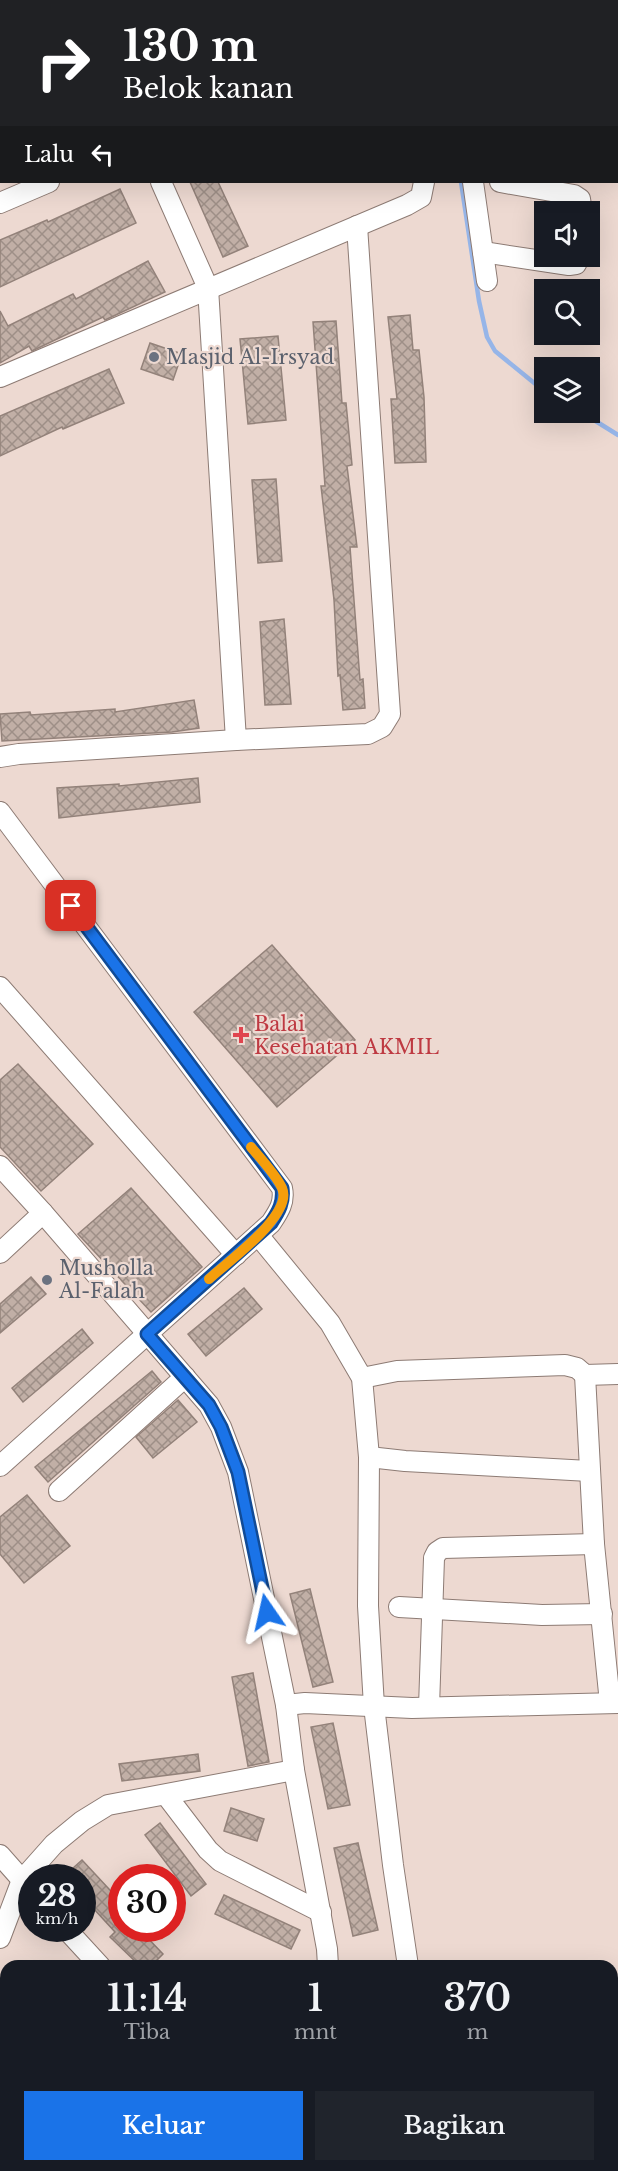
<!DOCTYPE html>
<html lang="id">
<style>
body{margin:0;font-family:"Libre Baskerville",serif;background:#20242c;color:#f1f3f6;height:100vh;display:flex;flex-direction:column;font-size:22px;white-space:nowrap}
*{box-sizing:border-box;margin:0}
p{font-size:20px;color:#9ea1a6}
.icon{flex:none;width:33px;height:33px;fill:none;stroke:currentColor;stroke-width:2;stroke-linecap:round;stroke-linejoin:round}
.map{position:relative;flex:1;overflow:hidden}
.drawer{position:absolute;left:0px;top:1960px;width:618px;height:212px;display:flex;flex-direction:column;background:#171b24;border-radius:18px 18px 0 0;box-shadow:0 6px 24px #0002}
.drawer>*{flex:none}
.top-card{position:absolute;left:0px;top:0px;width:618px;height:183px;box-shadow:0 6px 24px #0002;background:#202124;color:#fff;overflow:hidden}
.tools{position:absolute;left:534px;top:201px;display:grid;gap:12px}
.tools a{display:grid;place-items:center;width:66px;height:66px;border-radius:0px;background:#171b24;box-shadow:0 6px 24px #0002;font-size:30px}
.speed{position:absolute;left:18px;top:1864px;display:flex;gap:12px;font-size:30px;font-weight:700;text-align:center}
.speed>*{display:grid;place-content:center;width:78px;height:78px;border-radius:50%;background:#171b24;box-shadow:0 6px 24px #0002;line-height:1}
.speed small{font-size:15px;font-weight:400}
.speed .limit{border:9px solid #d22;background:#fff;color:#111}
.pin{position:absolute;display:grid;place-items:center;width:51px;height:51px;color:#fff;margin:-26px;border-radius:12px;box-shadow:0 3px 9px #0006}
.me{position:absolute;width:66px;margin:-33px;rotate:349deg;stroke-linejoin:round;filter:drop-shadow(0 0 4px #0008)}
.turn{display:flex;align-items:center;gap:21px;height:126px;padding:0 24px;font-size:27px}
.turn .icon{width:78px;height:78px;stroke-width:2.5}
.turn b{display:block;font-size:42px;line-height:51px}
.then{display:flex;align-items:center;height:57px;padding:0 24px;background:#0003;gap:12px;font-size:22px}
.eta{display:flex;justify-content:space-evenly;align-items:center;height:102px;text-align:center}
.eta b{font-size:36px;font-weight:600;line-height:42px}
.primary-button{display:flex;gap:12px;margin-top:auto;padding:12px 24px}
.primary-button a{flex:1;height:69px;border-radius:0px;background:#1a73e8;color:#fff;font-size:24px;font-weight:600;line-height:69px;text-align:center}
.primary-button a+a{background:#20242c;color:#f1f3f6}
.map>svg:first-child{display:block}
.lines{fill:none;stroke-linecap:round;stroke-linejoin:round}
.stream{stroke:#96b5e8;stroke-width:4.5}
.building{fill:url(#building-cross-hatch);stroke:#93827a;stroke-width:1.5}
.minor-casing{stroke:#8d7b74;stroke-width:22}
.minor{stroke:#fff;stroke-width:20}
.route-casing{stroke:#114b97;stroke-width:15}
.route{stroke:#1a73e8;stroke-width:10}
.slow{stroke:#f59e0b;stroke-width:10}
.worship-dot{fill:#6b7280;stroke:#edd9d1;stroke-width:2}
.health-dot{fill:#e0444e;stroke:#edd9d1;stroke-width:2}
.labels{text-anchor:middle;stroke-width:4.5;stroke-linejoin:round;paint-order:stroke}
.worship-label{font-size:20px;fill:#5b616d;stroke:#edd9d1;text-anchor:start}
.health-label{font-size:20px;fill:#be3a42;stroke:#edd9d1;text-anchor:start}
</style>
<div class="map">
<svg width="618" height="2171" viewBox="0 0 618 2171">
<defs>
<pattern id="building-cross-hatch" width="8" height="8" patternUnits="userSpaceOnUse" patternTransform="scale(1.5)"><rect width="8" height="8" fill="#c1afa6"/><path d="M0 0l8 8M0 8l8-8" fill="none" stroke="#9e8f87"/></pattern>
</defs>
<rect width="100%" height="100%" fill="#edd9d1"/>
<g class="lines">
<g class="stream">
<polyline points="439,0 440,2"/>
<polyline points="461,182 479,301 487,337 495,351 544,391"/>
<polyline points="581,412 618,435"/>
</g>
</g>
<g class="building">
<polygon points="190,182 218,182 248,246 223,257"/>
<polygon points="120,189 136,223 0,287 0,240 47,220 48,222"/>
<polygon points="148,261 165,292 105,320 103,317 32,351 29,346 0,363 0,311 8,326 73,294 76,299"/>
<polygon points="410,315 413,350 419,350 424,397 426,462 395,463 391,399 397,399 388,317"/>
<polygon points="336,321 342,403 346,403 352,465 347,466 357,547 350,547 360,680 363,679 365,708 343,710 340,675 338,676 334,600 321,486 325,486 313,322"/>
<polygon points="278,336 286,420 248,424 240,339"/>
<polygon points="150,343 182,354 173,380 141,369"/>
<polygon points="109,369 124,403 63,429 62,427 0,456 0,416"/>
<polygon points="276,479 282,561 258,563 252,480"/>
<polygon points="284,619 291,704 265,705 260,622"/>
<polygon points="194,700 199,728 172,732 2,741 0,714 30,712 31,715 115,709 115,712"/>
<polygon points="198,778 200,802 59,818 57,788 119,784 119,786"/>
<polygon points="272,945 355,1040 277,1107 194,1012"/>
<polygon points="18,1064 93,1144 41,1191 0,1147 0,1080"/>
<polygon points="131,1188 202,1267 151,1312 78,1234"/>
<polygon points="31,1277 46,1294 0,1333 0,1304"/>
<polygon points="244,1288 262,1309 206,1356 188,1334"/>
<polygon points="82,1329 93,1343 23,1402 12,1388"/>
<polygon points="152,1371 161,1382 48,1482 35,1467"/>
<polygon points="178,1400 197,1422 153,1458 136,1437"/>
<polygon points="27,1495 70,1546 24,1583 0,1554 0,1517"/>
<polygon points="310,1589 333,1682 313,1687 290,1594"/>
<polygon points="253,1673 269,1762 248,1766 232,1677"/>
<polygon points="333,1723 350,1805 328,1809 311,1727"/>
<polygon points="198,1754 200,1771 122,1781 119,1764"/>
<polygon points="231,1808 264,1819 257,1841 224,1831"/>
<polygon points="160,1823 206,1884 191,1896 145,1835"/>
<polygon points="358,1843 378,1930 353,1936 334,1848"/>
<polygon points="82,1860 122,1903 122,1929 139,1929 163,1954 151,1966 140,1966 110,1937 115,1932 82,1896 82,1878 62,1878"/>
<polygon points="224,1895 300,1930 291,1949 215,1914"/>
</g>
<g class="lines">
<g class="minor-casing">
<g id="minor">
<polyline points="398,0 398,2"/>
<polyline points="451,0 451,2"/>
<polyline points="76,2 79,0"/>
<polyline points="485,2 485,0"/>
<polyline points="0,36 2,35"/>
<polyline points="616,45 618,46"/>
<polyline points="161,182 208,288 236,740"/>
<polyline points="473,182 487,281"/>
<polyline points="500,182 574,195 580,199 582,212"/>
<polyline points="0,203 49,182"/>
<polyline points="483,252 569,265 576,264 580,256"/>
<polyline points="0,377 407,205 421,197 424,182"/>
<polyline points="0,757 19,754 236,740 368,734 382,727 390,714 357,226"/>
<path d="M 0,812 L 282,1188 C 285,1202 279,1211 271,1223 L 0,1466"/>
<polyline points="0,987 236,1255"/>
<polyline points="0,1166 43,1213 209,1405 221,1427 238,1472 286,1705 305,1703 412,1708 618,1703"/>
<polyline points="258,1235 330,1323 362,1378 369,1457 368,1606 374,1706 393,1865 408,1966"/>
<polyline points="0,1253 43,1213"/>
<polyline points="585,1375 594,1544 610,1703"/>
<polyline points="362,1378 397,1371 565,1365 577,1368 585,1375 618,1374"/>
<polyline points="369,1457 405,1461 589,1471"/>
<polyline points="59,1491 185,1377"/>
<polyline points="399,1607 542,1615 602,1614"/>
<polyline points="286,1705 294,1770 327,1949 328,1966"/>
<polyline points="429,1707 434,1558 437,1552 443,1548 594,1544"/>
<polyline points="166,1795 208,1850 220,1861 321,1912"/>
<polyline points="0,1855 30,1889"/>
<polyline points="66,1929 100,1966"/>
<polyline points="0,1938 22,1880 54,1844 82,1821 108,1805 294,1770"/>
<polyline points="0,2000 6,2001"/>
<polyline points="363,2166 364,2171"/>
<polyline points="428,2166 429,2171"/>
<polyline points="128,2171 130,2166"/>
<polyline points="277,2171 278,2166"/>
</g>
</g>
<use href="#minor" class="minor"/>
</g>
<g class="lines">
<g class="route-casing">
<path id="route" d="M 71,906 L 282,1188 C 284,1202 279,1211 271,1223 L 147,1334 L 209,1405 L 221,1427 L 238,1472 L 267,1612"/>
</g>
<use href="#route" class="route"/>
<path class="slow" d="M 209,1279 C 227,1262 294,1215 282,1188 C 276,1175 260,1158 251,1147"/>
</g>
<g class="worship-dot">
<circle cx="154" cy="357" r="6"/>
<circle cx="47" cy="1280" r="6"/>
</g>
<path class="health-dot" d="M238 1026h6v6h6v6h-6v6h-6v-6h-6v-6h6z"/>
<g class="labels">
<g class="worship-label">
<text x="166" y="364">Masjid Al-Irsyad</text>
<text x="59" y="1275">Musholla<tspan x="59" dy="23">Al-Falah</tspan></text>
</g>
<g class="health-label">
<text x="254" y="1031">Balai<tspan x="254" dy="23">Kesehatan AKMIL</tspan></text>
</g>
</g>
</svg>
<div class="tools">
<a><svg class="icon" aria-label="sound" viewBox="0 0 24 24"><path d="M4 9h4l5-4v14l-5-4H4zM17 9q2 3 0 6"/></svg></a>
<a><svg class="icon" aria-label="search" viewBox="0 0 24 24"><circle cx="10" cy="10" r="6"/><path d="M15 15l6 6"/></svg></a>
<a><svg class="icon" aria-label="layers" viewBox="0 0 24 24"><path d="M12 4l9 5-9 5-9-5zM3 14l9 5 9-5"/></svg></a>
</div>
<div class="speed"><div>28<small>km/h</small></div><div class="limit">30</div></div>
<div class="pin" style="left:71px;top:906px;background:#d93025"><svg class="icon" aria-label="arrive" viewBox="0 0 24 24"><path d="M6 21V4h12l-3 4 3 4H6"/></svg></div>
<svg class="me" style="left:267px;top:1612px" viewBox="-20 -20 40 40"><path d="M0-17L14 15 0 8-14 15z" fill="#1a73e8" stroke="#fff" stroke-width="4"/></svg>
<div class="top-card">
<div class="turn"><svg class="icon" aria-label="right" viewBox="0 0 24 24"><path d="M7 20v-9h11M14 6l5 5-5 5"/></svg><div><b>130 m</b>Belok kanan</div></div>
<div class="then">Lalu<svg class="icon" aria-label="left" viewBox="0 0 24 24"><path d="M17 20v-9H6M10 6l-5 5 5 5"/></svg></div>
</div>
<section class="drawer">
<div class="eta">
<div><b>11:14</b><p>Tiba</p></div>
<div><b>1</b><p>mnt</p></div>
<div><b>370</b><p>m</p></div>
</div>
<div class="primary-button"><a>Keluar</a><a>Bagikan</a></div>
</section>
</div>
